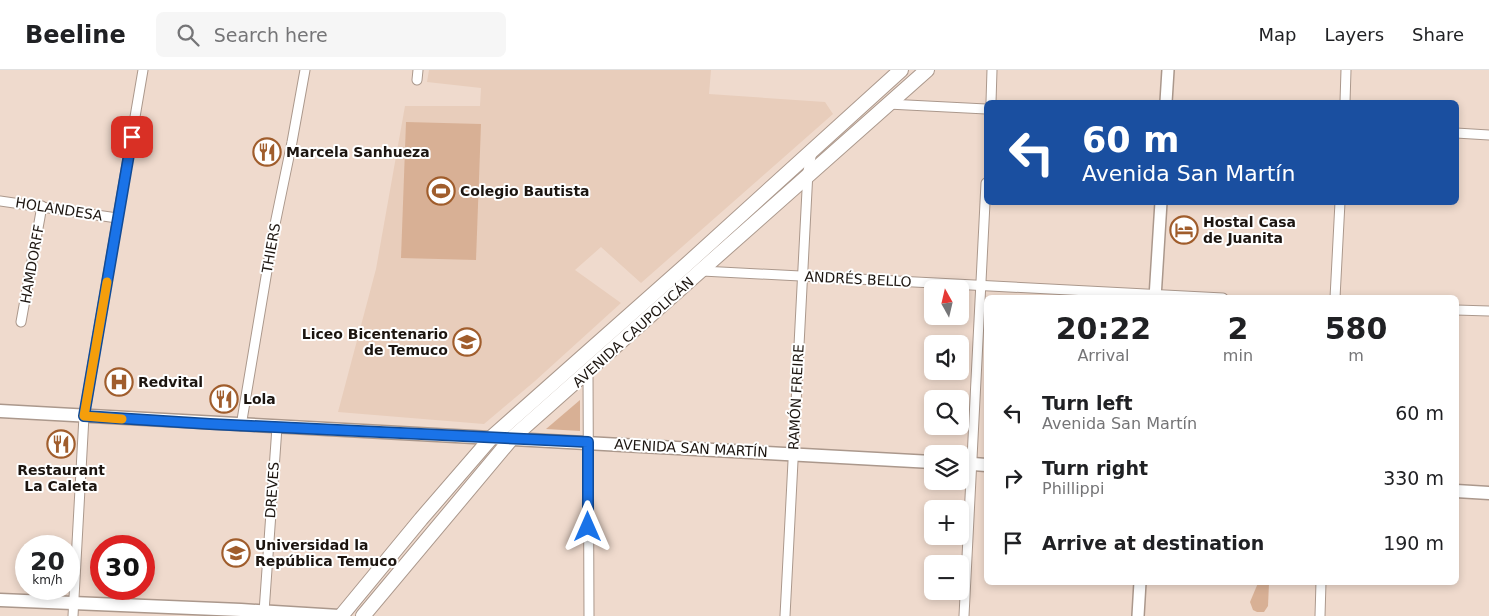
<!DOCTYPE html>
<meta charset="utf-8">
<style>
body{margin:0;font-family:"DejaVu Sans",sans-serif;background:#f6f6f6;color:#202124;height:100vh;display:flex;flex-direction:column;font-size:19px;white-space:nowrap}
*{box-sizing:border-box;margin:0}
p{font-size:16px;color:#757577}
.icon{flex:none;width:28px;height:28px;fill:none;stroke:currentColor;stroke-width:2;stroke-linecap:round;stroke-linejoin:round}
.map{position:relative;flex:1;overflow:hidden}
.sheet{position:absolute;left:984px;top:225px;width:475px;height:290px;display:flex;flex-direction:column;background:#fff;border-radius:8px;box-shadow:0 2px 8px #0003}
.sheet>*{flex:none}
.banner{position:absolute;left:984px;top:30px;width:475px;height:105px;border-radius:8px;box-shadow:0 2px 8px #0003;background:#1a4fa0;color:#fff;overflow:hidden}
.needle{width:32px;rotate:352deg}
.fabs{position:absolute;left:924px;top:210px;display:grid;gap:10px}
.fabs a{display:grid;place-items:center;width:45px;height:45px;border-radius:8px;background:#fff;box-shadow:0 2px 8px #0003;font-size:25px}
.speed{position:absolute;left:15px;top:465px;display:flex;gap:10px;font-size:25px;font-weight:700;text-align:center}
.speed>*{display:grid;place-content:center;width:65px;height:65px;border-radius:50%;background:#fff;box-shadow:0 2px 8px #0003;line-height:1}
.speed small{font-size:12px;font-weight:400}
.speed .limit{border:8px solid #d22;background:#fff;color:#111}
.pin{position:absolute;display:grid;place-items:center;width:42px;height:42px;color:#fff;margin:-21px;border-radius:10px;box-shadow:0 2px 8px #0006}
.me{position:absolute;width:55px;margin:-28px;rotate:0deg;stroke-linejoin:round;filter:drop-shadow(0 0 4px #0008)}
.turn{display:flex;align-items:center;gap:18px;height:105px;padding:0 15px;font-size:22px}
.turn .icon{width:65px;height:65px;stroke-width:2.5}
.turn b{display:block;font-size:35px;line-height:42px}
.eta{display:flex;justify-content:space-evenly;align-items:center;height:85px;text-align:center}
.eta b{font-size:30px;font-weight:800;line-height:35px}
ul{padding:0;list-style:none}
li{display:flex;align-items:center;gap:15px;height:65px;padding:0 15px}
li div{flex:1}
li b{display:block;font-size:19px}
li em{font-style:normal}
header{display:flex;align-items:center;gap:30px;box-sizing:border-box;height:70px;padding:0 25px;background:#fff;border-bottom:1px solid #e0e0e0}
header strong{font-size:24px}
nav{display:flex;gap:28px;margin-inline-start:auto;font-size:18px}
.search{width:350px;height:45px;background:#f6f6f6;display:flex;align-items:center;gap:12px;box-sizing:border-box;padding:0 18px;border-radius:8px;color:#757577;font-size:19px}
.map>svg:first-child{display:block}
.built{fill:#e8cdbb}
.green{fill:#d8b095}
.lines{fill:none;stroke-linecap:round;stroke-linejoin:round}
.minor-casing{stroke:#ab988c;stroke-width:11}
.tertiary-casing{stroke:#ab988c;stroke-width:14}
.secondary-casing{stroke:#ab988c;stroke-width:15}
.primary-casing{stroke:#ab988c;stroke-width:16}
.minor{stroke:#fff;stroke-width:9}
.tertiary{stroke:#fff;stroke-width:11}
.secondary{stroke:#fff;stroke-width:12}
.primary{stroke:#fff;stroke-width:14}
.route-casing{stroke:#114b97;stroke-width:12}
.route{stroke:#1a73e8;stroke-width:9}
.slow{stroke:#f59e0b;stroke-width:9}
.labels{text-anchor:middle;stroke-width:4;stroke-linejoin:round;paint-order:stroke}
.poi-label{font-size:14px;font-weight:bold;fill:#1c1510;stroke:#fff;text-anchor:start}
.street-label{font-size:14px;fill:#1c1510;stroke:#fff}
</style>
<header>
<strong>Beeline</strong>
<div class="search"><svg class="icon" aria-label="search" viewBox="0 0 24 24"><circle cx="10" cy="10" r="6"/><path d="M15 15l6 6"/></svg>Search here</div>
<nav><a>Map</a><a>Layers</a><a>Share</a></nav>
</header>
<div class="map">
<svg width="1489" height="546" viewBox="0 0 1489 546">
<rect width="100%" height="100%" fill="#efdacd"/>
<polygon class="built" points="429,0 711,0 709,24 825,32 833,44 641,213 601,177 575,200 621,233 535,311 484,354 338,342 376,199 405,36 480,36 481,18 427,12"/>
<g class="green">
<polygon points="406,52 481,54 476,190 401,188"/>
<polygon points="580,330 580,361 546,359"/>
<polygon points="1258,513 1269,513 1268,536 1264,542 1257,542 1253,540 1250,532"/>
</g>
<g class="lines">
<g class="minor-casing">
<g id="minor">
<polyline points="417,10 418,0"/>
<polyline points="991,32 992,0"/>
<polyline points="1345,32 1346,0"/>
<polyline points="888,34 986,39"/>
<polyline points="1456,63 1489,65"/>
<polyline points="0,131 117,148"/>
<polyline points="702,201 1223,228"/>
<polyline points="1335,228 1340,132"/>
<polyline points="1456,240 1489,241"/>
<polyline points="21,252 42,136"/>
<polyline points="588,303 589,546"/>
<polyline points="241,356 274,159 292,72 305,0"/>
<polyline points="264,542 277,357"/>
<polyline points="73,546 84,346 143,0"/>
<polyline points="785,546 808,101 812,82"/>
<polyline points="964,546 986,113"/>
<polyline points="1320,546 1321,512"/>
</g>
</g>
<g class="tertiary-casing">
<g id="tertiary">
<polyline points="1166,32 1168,0"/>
<polyline points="1155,228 1161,132"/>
<polyline points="1138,546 1140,512"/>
</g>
</g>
<g class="secondary-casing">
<g id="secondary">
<path d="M 0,341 C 311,359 622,375 932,392"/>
<polyline points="960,393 986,395"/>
<polyline points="1456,421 1489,423"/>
<polyline points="0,530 241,540 339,546"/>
</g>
</g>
<g class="primary-casing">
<g id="primary">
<polyline points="341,546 421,449 492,367 686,195 901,0"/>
<polyline points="363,546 512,368 927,0"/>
</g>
</g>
<use href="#minor" class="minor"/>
<use href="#tertiary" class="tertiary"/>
<use href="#secondary" class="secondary"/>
<use href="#primary" class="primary"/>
</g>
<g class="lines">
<g class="route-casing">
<polyline id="route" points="132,67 84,346 210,354 588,372 588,457"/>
</g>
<use href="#route" class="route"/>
<polyline class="slow" points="107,212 84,346 122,349"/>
</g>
<defs>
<g id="restaurant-ring" transform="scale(1.4375)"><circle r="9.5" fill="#fff" stroke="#a05d2c" stroke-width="1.5"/><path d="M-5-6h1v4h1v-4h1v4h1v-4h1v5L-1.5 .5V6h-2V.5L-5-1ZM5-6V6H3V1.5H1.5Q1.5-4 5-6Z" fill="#a05d2c"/></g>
<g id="stadium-ring" transform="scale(1.4375)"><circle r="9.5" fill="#fff" stroke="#a05d2c" stroke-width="1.5"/><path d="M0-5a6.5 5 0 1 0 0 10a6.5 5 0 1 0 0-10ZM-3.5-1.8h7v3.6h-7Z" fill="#a05d2c"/></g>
<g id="hotel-ring" transform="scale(1.4375)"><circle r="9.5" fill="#fff" stroke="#a05d2c" stroke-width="1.5"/><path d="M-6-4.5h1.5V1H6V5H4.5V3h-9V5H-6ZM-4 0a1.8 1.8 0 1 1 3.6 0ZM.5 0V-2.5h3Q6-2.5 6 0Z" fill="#a05d2c"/></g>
<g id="school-ring" transform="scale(1.4375)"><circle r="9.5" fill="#fff" stroke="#a05d2c" stroke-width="1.5"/><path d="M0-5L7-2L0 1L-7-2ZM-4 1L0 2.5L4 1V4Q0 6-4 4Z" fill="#a05d2c"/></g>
<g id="hospital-ring" transform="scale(1.4375)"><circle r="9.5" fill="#fff" stroke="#a05d2c" stroke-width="1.5"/><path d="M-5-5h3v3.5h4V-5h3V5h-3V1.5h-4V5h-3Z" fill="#a05d2c"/></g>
<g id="university-ring" transform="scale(1.4375)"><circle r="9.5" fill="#fff" stroke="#a05d2c" stroke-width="1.5"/><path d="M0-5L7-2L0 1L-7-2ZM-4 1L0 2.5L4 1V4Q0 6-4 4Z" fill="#a05d2c"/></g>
</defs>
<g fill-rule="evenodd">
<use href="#restaurant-ring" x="267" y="82"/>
<use href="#stadium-ring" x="441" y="121"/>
<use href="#hotel-ring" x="1184" y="160"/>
<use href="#school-ring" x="467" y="272"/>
<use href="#hospital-ring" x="119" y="312"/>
<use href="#restaurant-ring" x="224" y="329"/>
<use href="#restaurant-ring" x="61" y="374"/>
<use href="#university-ring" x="236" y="483"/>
</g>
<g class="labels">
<g class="poi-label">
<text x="286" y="87">Marcela Sanhueza</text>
<text x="460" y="126">Colegio Bautista</text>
<text x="1203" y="157">Hostal Casa<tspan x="1203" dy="16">de Juanita</tspan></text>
<text x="448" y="269" text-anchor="end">Liceo Bicentenario<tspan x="448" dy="16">de Temuco</tspan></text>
<text x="138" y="317">Redvital</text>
<text x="243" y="334">Lola</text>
<text x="61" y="405" text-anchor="middle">Restaurant<tspan x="61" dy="16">La Caleta</tspan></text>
<text x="255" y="480">Universidad la<tspan x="255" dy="16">República Temuco</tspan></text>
</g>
<g class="street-label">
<text transform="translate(59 139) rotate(9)" y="5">HOLANDESA</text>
<text transform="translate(271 178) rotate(-80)" y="5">THIERS</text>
<text transform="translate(32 194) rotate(-80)" y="5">HAMDORFF</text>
<text transform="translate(858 209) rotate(3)" y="5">ANDRÉS BELLO</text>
<text transform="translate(633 262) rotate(-42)" y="5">AVENIDA CAUPOLICÁN</text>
<text transform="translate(796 327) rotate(-87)" y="5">RAMÓN FREIRE</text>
<text transform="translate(691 378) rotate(3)" y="5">AVENIDA SAN MARTÍN</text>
<text transform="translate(272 420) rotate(-86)" y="5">DREVES</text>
</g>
</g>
</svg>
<div class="fabs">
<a><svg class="needle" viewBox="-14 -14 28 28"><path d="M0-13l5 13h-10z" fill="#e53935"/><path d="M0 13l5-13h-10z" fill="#757577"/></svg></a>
<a><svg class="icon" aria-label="sound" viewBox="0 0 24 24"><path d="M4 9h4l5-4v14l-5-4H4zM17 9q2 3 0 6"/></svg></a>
<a><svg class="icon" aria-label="search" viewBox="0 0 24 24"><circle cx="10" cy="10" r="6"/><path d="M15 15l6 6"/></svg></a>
<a><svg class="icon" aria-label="layers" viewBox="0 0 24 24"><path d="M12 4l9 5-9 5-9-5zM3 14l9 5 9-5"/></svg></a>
<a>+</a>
<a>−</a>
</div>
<div class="speed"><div>20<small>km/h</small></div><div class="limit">30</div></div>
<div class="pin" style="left:132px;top:67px;background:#d93025"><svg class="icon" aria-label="arrive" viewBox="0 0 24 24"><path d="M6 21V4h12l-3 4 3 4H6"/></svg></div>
<svg class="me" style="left:588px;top:457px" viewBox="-20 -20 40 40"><path d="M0-17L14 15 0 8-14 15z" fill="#1a73e8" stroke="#fff" stroke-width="4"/></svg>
<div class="banner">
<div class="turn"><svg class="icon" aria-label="left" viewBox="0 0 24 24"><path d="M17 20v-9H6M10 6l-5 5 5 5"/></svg><div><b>60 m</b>Avenida San Martín</div></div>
</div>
<section class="sheet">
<div class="eta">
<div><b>20:22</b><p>Arrival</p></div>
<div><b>2</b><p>min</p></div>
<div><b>580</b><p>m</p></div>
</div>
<ul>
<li><svg class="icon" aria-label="left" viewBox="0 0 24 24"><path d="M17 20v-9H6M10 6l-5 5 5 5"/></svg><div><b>Turn left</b><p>Avenida San Martín</p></div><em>60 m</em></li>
<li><svg class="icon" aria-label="right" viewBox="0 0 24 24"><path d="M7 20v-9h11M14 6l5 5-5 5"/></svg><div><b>Turn right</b><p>Phillippi</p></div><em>330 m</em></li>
<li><svg class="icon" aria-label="arrive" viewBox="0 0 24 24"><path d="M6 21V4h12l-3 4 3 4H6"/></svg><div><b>Arrive at destination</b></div><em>190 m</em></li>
</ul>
</section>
</div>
